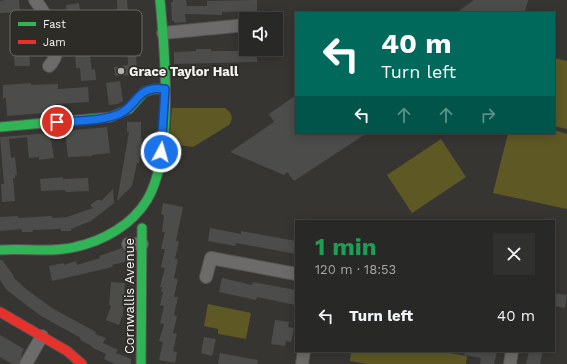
<!DOCTYPE html>
<meta charset="utf-8">
<style>
body{margin:0;font-family:"Work Sans",sans-serif;background:#30302e;color:#f1f3f6;height:100vh;display:flex;flex-direction:column;font-size:15px;white-space:nowrap}
*{box-sizing:border-box;margin:0}
p{font-size:13px;color:#a5a6a7}
.icon{flex:none;width:22px;height:22px;fill:none;stroke:currentColor;stroke-width:2;stroke-linecap:round;stroke-linejoin:round}
.map{position:relative;flex:1;overflow:hidden}
.details{position:absolute;left:295px;top:220px;width:260px;height:132px;display:flex;flex-direction:column;background:#282826;border-radius:0px;box-shadow:0 2px 10px #0003,0 0 0 1px #444443}
.details>*{flex:none}
.guide{position:absolute;left:295px;top:12px;width:260px;height:122px;border-radius:0px;box-shadow:0 2px 10px #0003,0 0 0 1px #444443;background:#00695c;color:#fff;overflow:hidden}
.buttons{position:absolute;left:239px;top:12px;display:grid;gap:8px}
.buttons a{display:grid;place-items:center;width:44px;height:44px;border-radius:0px;background:#282826;box-shadow:0 2px 10px #0003,0 0 0 1px #444443;font-size:20px}
.pin{position:absolute;display:grid;place-items:center;width:34px;height:34px;color:#fff;margin:-17px;border:2px solid #fff;border-radius:50%;box-shadow:0 1px 4px #0007}
.me{position:absolute;width:44px;margin:-22px;rotate:6deg;stroke-linejoin:round;filter:drop-shadow(0 0 3px #0008)}
.turn{display:flex;align-items:center;gap:14px;height:84px;padding:0 20px;font-size:18px}
.turn .icon{width:52px;height:52px;stroke-width:2.5}
.turn b{display:block;font-size:28px;line-height:34px}
.lanes{display:flex;align-items:center;height:38px;padding:0 20px;background:#0003;justify-content:center;gap:20px;direction:ltr}
.lanes .off{opacity:.35}
.round{display:grid;place-items:center;flex:none;width:42px;height:42px;border-radius:0px;background:#30302e}
.headline{display:flex;align-items:center;justify-content:space-between;height:68px;padding:0 20px}
h1{font-size:24px;font-weight:700;line-height:30px;color:#1e9e55}
ul{padding:0;list-style:none}
li{display:flex;align-items:center;gap:12px;height:56px;padding:0 20px}
li div{flex:1}
li b{display:block;font-size:15px}
li em{font-style:normal}
.map>svg:first-child{display:block}
.green{fill:#5e5825}
.building{fill:#4c4c4a}
.lines{fill:none;stroke-linecap:round;stroke-linejoin:round}
.street-casing{stroke:#555452;stroke-width:14}
.fast-casing{stroke:#555452;stroke-width:11}
.jam-casing{stroke:#555452;stroke-width:11}
.street{stroke:#6c6b69;stroke-width:12}
.fast{stroke:#30b455;stroke-width:9}
.jam{stroke:#e5322d;stroke-width:9}
.route-casing{stroke:#114b97;stroke-width:10}
.route{stroke:#1a73e8;stroke-width:7}
.poi-dot{fill:#b2b2ae;stroke:#2d2c27;stroke-width:1.5}
.labels{text-anchor:middle;stroke-width:3.5;stroke-linejoin:round;paint-order:stroke}
.poi-label{font-size:13px;font-weight:bold;fill:#f5f5f1;stroke:#2d2c27;text-anchor:start}
.street-label{font-size:13px;fill:#f5f5f1;stroke:#2d2c27}
.key{fill:#2d2c27;stroke:#696864;stroke-width:1}
.key-label{font-size:11px;fill:#f5f5f1}
</style>
<div class="map">
<svg width="567" height="364" viewBox="0 0 567 364">
<rect width="100%" height="100%" fill="#363532"/>
<g class="green">
<polygon points="554,58 567,61 567,129 554,126"/>
<path d="M 172,108 L 225,108 C 232,113 234,118 229,125 L 193,147 L 169,144 Z"/>
<polygon points="554,130 567,134 567,209 493,193 508,133 554,133"/>
<polygon points="441,139 466,177 412,213 387,175"/>
<polygon points="208,304 251,313 246,339 218,334 218,329 204,326"/>
<polygon points="351,351 439,351 467,356 466,364 367,364 350,361"/>
</g>
<g class="building">
<polygon points="5,0 19,0 20,12 0,13 0,1"/>
<polygon points="117,0 127,0 128,11 132,11 133,24 136,24 138,41 140,41 141,56 136,57 137,72 132,72 132,75 115,76 114,67 128,65 128,63 126,40 124,40 122,23 118,23"/>
<polygon points="173,0 186,0 187,6 207,6 207,1 257,0 257,11 222,12 222,15 185,14 186,22 174,23 174,21 172,21 171,2 173,2"/>
<polygon points="474,0 528,0 525,11 523,13 456,13"/>
<polygon points="79,3 86,56 90,56 92,70 95,69 96,80 81,81 80,68 76,68 75,53 72,54 66,5"/>
<polygon points="20,12 29,12 29,28 31,28 33,48 29,48 30,66 15,66 14,55 20,55 18,29 21,29"/>
<polygon points="196,49 211,49 211,51 241,51 241,49 257,49 257,62 174,64 174,52 196,51"/>
<polygon points="120,81 123,101 117,104 109,105 106,83"/>
<polygon points="31,83 31,85 58,84 58,89 88,87 89,102 56,104 57,112 7,116 6,98 3,98 3,85"/>
<polygon points="296,95 296,133 367,133 294,181 287,172 284,175 230,152 274,122 269,114"/>
<polygon points="127,122 141,122 141,138 142,139 139,163 137,163 132,186 117,201 129,132 127,132"/>
<polygon points="107,127 110,153 92,155 92,156 68,157 65,131"/>
<polygon points="50,133 54,158 39,160 39,157 29,158 27,137 9,139 11,158 15,157 17,175 15,175 15,178 13,178 15,201 2,202 1,184 4,184 0,137"/>
<polygon points="63,177 63,179 88,178 89,191 66,192 65,190 41,191 40,179"/>
<polygon points="113,189 114,203 91,221 71,229 71,231 61,231 61,229 32,230 33,232 22,232 21,229 0,231 0,217 18,216 18,218 52,216 52,218 67,217 93,208 90,205 97,200 100,200 101,201"/>
<polygon points="163,203 183,207 176,241 179,241 175,259 178,259 174,278 178,279 174,297 178,297 174,315 177,316 173,333 177,334 173,351 177,352 175,363 159,360 163,342 159,341 164,324 160,323 164,306 160,305 163,292 161,292 162,287 160,287 165,268 161,267 165,249 161,249 165,232 162,232 164,215 161,214"/>
<polygon points="210,228 241,234 241,231 296,241 296,254 236,243 235,246 208,241"/>
<polygon points="122,248 125,251 128,261 112,265 113,267 52,281 49,266 64,263 64,265 76,261 77,265 100,258 99,256"/>
<polygon points="0,260 2,260 14,276 13,277 26,289 52,308 96,332 95,334 106,338 103,343 118,350 116,353 131,359 131,364 115,364 104,359 106,354 91,347 92,346 80,340 81,338 41,316 17,298 6,289 0,280"/>
<polygon points="222,278 252,285 253,282 296,290 296,305 257,297 256,300 219,292"/>
<polygon points="111,282 125,283 123,314 119,325 106,320 111,306 109,305"/>
<polygon points="554,293 567,295 565,308 554,306"/>
<polygon points="275,320 289,322 288,327 294,328 291,342 286,341 285,346 271,344"/>
<polygon points="0,335 24,349 21,355 22,356 19,364 12,364 0,357"/>
<polygon points="204,337 216,339 212,356 201,353"/>
<polygon points="465,351 497,351 494,364 480,364 481,358 464,355"/>
<polygon points="529,351 543,351 540,364 526,364"/>
<polygon points="220,353 258,360 257,364 218,364"/>
</g>
<g class="lines">
<g class="street-casing">
<g id="street">
<path d="M 35,0 C 47,15 67,49 49,66"/>
<polyline points="163,33 246,25"/>
<polyline points="128,244 142,244"/>
<polyline points="206,277 211,258 296,274"/>
<polyline points="26,364 42,336"/>
<polyline points="302,364 304,351"/>
<polyline points="510,364 512,351"/>
</g>
</g>
<g class="fast-casing">
<g id="fast">
<polyline points="0,127 111,117 129,109 144,92 154,89 165,89"/>
<path d="M 0,250 C 25,248 51,253 75,247 C 103,241 132,225 147,200 C 174,156 165,52 160,0"/>
<polyline points="141,364 142,228"/>
</g>
</g>
<g class="jam-casing">
<polyline id="jam" points="0,312 67,351 82,364"/>
</g>
<use href="#street" class="street"/>
<use href="#fast" class="fast"/>
<use href="#jam" class="jam"/>
</g>
<g class="lines">
<g class="route-casing">
<path id="route" d="M 57,122 C 75,121 102,121 119,114 C 134,108 138,90 153,89 C 157,88 161,89 165,89 L 161,152"/>
</g>
<use href="#route" class="route"/>
</g>
<circle class="poi-dot" cx="121" cy="71" r="4"/>
<g class="labels">
<g class="poi-label">
<text x="129" y="76">Grace Taylor Hall</text>
</g>
<g class="street-label">
<text transform="translate(129 296) rotate(-90)" y="5">Cornwallis Avenue</text>
</g>
</g>
<rect x="10" y="10" width="132" height="46" rx="6" class="key"/>
<rect x="18" y="22" width="18" height="4" fill="#30b455"/>
<rect x="18" y="40" width="18" height="4" fill="#e5322d"/>
<g class="key-label">
<text x="43" y="28">Fast</text>
<text x="43" y="46">Jam</text>
</g>
</svg>
<div class="buttons">
<a><svg class="icon" aria-label="sound" viewBox="0 0 24 24"><path d="M4 9h4l5-4v14l-5-4H4zM17 9q2 3 0 6"/></svg></a>
</div>
<div class="pin" style="left:57px;top:122px;background:#d93025"><svg class="icon" aria-label="arrive" viewBox="0 0 24 24"><path d="M6 21V4h12l-3 4 3 4H6"/></svg></div>
<svg class="me" style="left:161px;top:152px" viewBox="-20 -20 40 40"><circle r="17" fill="#1a73e8" stroke="#fff" stroke-width="3"/><path d="M0-11L8 9 0 5-8 9z" fill="#fff"/></svg>
<div class="guide">
<div class="turn"><svg class="icon" aria-label="left" viewBox="0 0 24 24"><path d="M17 20v-9H6M10 6l-5 5 5 5"/></svg><div><b>40 m</b>Turn left</div></div>
<div class="lanes"><svg class="icon" aria-label="left" viewBox="0 0 24 24"><path d="M17 20v-9H6M10 6l-5 5 5 5"/></svg><svg class="icon off" aria-label="ahead" viewBox="0 0 24 24"><path d="M12 20V5M6 11l6-6 6 6"/></svg><svg class="icon off" aria-label="ahead" viewBox="0 0 24 24"><path d="M12 20V5M6 11l6-6 6 6"/></svg><svg class="icon off" aria-label="right" viewBox="0 0 24 24"><path d="M7 20v-9h11M14 6l5 5-5 5"/></svg></div>
</div>
<section class="details">
<div class="headline"><div><h1>1 min</h1><p>120 m · 18:53</p></div><a class="round"><svg class="icon" aria-label="close" viewBox="0 0 24 24"><path d="M6 6l12 12M18 6L6 18"/></svg></a></div>
<ul>
<li><svg class="icon" aria-label="left" viewBox="0 0 24 24"><path d="M17 20v-9H6M10 6l-5 5 5 5"/></svg><div><b>Turn left</b></div><em>40 m</em></li>
</ul>
</section>
</div>
